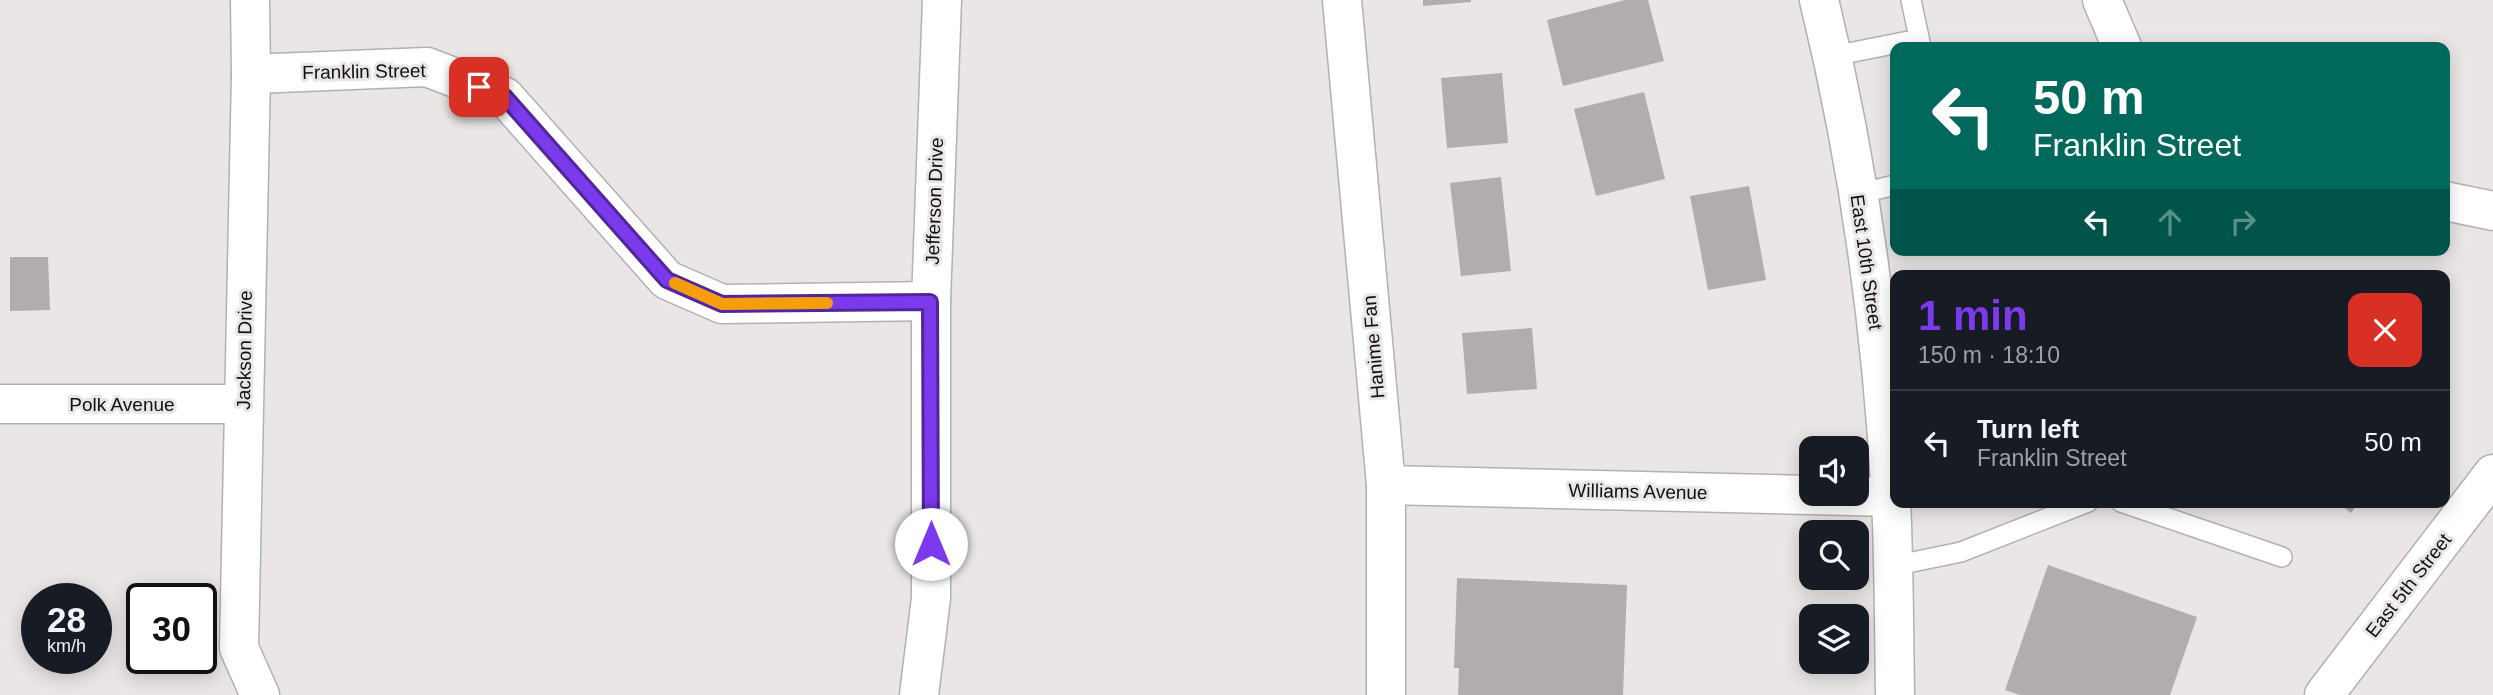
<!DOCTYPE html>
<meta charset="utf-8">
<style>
body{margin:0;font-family:Arial,sans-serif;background:#20242c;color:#f1f3f6;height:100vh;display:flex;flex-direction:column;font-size:26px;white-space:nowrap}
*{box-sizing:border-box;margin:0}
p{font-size:23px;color:#9ea1a6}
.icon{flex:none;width:38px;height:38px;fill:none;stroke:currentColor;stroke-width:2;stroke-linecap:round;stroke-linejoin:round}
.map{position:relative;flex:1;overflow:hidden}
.drawer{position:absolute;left:1890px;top:270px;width:560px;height:238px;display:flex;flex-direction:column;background:#171b24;border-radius:14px;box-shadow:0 4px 18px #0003}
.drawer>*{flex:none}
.banner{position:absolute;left:1890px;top:42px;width:560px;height:214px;border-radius:14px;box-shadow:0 4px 18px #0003;background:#00695c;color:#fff;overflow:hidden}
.fabs{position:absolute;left:1799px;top:436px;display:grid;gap:14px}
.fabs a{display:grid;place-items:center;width:70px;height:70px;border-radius:14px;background:#171b24;box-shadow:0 4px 18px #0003;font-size:35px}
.speed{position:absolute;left:21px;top:583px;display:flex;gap:14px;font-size:35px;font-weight:700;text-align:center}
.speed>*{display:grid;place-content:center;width:91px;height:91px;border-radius:50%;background:#171b24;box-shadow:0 4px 18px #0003;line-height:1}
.speed small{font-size:18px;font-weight:400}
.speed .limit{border:4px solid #111;border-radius:10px;background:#fff;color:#111}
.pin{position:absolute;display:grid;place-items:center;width:60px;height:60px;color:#fff;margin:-30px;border-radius:14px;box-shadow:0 4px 10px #0006}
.me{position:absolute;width:77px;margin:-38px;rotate:0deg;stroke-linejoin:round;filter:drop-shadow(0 0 5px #0008)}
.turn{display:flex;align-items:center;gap:24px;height:147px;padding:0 28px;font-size:32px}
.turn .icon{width:91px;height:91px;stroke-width:2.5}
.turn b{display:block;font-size:49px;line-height:60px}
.lanes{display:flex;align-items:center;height:66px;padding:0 28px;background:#0003;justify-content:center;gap:35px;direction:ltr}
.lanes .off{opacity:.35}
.round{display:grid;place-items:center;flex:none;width:74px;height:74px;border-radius:14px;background:#20242c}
.overview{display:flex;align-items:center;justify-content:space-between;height:119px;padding:0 28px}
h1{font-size:42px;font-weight:600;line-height:52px;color:#7c3aed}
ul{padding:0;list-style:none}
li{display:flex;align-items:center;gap:21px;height:105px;padding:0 28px;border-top:2px solid #363941}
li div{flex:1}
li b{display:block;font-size:26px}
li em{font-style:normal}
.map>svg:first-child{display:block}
.building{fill:#b1adac}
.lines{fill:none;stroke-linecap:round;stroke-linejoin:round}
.service-casing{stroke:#b4b0b0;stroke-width:22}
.minor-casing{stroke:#b4b0b0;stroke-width:41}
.secondary-casing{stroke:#b4b0b0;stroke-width:41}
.primary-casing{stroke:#b4b0b0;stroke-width:41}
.service{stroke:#fff;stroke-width:19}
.minor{stroke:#fff;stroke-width:38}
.secondary{stroke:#fff;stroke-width:38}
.primary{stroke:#fff;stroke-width:38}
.route-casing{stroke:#51269a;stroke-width:18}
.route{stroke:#7c3aed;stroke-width:12}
.slow{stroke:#f59e0b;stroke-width:12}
.labels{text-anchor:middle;stroke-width:6;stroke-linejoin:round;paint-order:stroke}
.street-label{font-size:19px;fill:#111010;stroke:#eae6e6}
</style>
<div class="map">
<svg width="2493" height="695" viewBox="0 0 2493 695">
<rect width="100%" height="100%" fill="#eae6e6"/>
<g class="building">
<polygon points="1423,0 1471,0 1471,2 1423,6"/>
<polygon points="1625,0 1648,0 1664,61 1563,86 1547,20"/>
<polygon points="1502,73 1508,143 1447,148 1441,78"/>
<polygon points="1644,92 1665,179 1596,196 1574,109"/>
<polygon points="1501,177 1511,271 1461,276 1450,183"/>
<polygon points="1749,186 1766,280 1708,290 1690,196"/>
<polygon points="10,257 48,257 50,310 10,311"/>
<polygon points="1532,328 1537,389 1467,394 1462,333"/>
<polygon points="2337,502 2359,502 2351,513"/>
<polygon points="2048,565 2197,617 2170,695 2020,695 2005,690"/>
<polygon points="1457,578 1627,585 1623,695 1458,695 1459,668 1454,668"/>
</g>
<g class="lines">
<g class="service-casing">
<g id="service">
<polyline points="1911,0 1921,47"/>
<polyline points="1833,56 1919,39"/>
<polyline points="1858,194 1895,185"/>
<polyline points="2121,502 2282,557"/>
<polyline points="1893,566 1961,552 2088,502"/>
</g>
</g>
<g class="minor-casing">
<g id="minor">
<polyline points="250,0 251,74 239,648 260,695"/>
<polyline points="1342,0 1386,485 1386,695"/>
<polyline points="2102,0 2122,47"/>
<polyline points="251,74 427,67 505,97 667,280 722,304 931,301"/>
<polyline points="2445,201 2493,211"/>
<polyline points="0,404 243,404"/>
<polyline points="1386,485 1891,497"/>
<polyline points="919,695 931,598 931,301 942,0"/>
</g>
</g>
<g class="secondary-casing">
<polyline id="secondary" points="2324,695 2493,474"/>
</g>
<g class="primary-casing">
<path id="primary" d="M 1819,0 C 1859,163 1882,331 1891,499 C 1894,564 1894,630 1895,695"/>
</g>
<use href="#service" class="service"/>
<use href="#minor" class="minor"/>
<use href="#secondary" class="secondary"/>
<use href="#primary" class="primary"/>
</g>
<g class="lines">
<g class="route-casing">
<polyline id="route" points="479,87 505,97 667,280 722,304 930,302 931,544"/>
</g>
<use href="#route" class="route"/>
<polyline class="slow" points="675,283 722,304 827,303"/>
</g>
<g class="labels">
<g class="street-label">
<text transform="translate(364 71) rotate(-1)" y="7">Franklin Street</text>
<text transform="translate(934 201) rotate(-88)" y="7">Jefferson Drive</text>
<text transform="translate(1867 262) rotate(82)" y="7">East 10th Street</text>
<text transform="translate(1373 347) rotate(-95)" y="7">Hanime Fan</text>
<text transform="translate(244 350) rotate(-89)" y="7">Jackson Drive</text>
<text x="122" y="411">Polk Avenue</text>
<text transform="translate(1638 491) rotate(1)" y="7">Williams Avenue</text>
<text transform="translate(2408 585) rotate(-52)" y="7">East 5th Street</text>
</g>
</g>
</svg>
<div class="fabs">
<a><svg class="icon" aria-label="sound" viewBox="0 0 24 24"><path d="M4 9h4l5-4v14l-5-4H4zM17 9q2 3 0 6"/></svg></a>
<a><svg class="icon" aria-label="search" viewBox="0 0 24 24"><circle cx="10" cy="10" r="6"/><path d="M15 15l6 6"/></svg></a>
<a><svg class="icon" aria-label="layers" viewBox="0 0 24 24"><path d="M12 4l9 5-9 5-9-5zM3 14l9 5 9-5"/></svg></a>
</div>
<div class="speed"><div>28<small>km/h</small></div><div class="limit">30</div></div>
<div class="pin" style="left:479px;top:87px;background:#d93025"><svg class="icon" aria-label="arrive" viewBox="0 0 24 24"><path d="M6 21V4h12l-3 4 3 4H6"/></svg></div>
<svg class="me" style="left:931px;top:544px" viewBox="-20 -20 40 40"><circle r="19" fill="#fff"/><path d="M0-13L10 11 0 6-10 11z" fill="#7c3aed"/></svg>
<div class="banner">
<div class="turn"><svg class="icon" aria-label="left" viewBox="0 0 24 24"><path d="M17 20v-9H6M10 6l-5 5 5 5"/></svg><div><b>50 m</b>Franklin Street</div></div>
<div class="lanes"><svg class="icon" aria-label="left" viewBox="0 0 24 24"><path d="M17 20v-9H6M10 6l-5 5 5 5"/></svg><svg class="icon off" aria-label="ahead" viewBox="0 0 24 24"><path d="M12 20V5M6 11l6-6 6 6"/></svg><svg class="icon off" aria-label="right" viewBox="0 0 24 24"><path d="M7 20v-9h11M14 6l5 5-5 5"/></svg></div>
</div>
<section class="drawer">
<div class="overview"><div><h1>1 min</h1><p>150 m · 18:10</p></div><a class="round" style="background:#d93025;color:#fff"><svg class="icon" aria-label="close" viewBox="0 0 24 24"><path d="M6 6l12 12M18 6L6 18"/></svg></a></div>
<ul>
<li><svg class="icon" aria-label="left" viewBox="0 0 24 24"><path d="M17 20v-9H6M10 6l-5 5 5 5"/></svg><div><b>Turn left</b><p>Franklin Street</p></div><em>50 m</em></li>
</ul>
</section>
</div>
